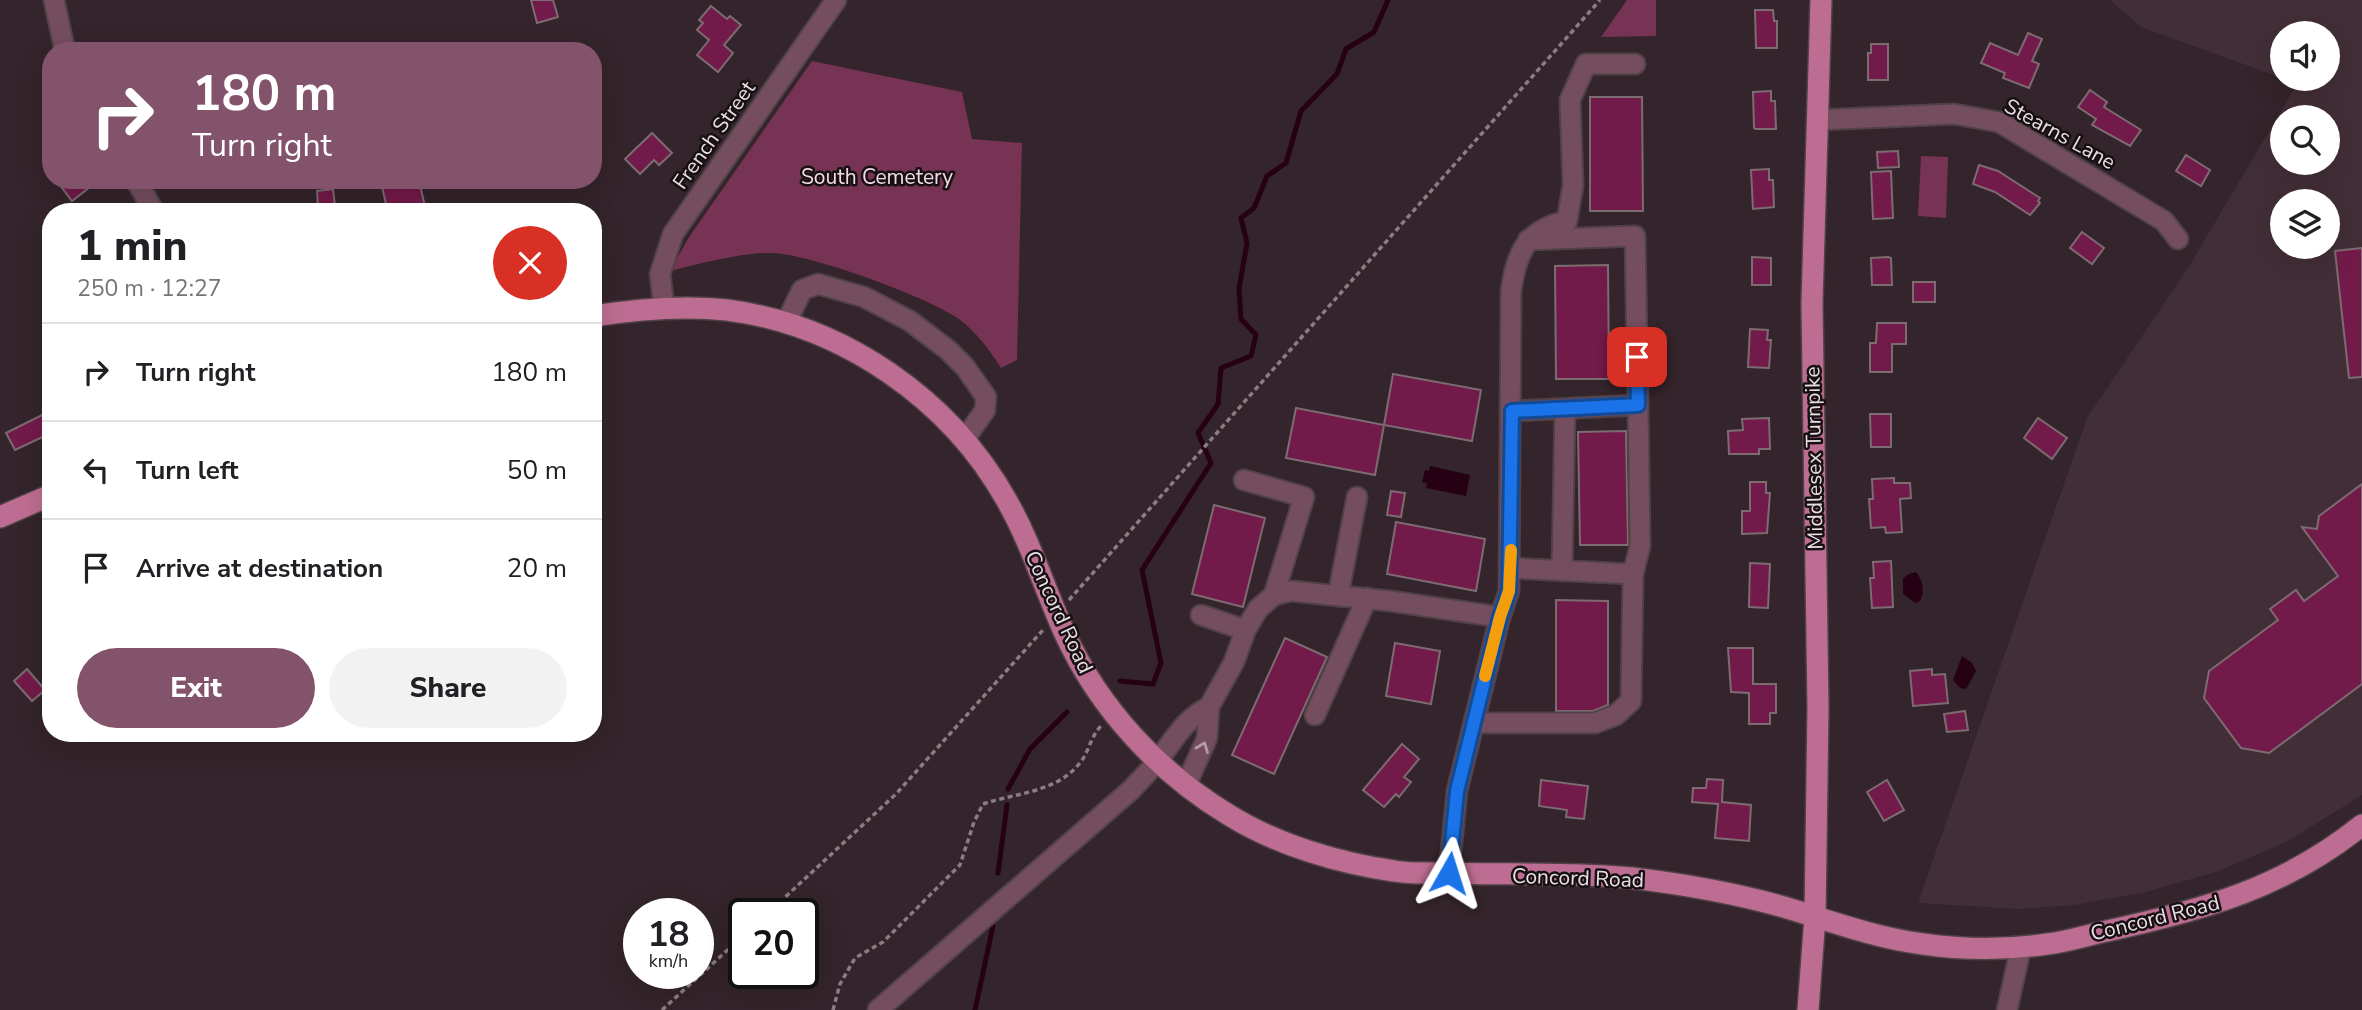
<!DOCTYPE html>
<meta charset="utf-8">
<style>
body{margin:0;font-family:"Nunito Sans",sans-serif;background:#f2f2f2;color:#202124;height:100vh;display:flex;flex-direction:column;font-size:26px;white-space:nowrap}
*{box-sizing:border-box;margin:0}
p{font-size:23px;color:#757577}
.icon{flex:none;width:38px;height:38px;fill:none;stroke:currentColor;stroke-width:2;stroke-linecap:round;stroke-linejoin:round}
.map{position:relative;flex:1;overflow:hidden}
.details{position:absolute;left:42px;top:203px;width:560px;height:539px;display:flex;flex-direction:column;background:#fff;border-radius:28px;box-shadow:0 7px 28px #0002}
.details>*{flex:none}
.banner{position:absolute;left:42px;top:42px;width:560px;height:147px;border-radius:28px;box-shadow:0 7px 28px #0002;background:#83526b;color:#fff;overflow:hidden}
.controls{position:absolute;left:2270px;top:21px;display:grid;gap:14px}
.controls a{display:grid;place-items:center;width:70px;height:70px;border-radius:50%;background:#fff;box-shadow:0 7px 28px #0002;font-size:35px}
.speed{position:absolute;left:623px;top:898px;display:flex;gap:14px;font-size:35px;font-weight:700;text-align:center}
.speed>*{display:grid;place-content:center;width:91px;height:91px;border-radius:50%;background:#fff;box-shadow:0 7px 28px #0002;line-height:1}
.speed small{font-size:18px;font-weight:400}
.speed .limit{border:4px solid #111;border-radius:10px;background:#fff;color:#111}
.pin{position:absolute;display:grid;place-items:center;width:60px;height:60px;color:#fff;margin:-30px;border-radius:14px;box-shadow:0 4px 10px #0006}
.me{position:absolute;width:77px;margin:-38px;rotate:6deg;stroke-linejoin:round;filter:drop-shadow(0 0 5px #0008)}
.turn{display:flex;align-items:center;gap:24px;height:147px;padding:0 35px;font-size:32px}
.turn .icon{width:91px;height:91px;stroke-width:2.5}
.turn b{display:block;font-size:49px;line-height:60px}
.round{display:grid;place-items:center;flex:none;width:74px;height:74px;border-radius:37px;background:#f2f2f2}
.headline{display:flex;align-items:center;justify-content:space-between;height:119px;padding:0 35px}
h1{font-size:42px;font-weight:800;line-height:52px}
.button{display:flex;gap:14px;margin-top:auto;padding:14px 35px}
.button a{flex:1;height:80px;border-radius:42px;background:#83526b;color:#fff;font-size:28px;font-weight:800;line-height:80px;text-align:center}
.button a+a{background:#f2f2f2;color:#202124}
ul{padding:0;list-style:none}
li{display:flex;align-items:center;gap:21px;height:98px;padding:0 35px;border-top:2px solid #e0e0e0}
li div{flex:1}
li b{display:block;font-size:26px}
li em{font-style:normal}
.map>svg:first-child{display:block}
.built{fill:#422e37;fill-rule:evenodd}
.green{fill:#763353}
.water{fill:#260013}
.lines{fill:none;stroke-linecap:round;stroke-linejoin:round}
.stream{stroke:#260013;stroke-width:5}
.building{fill:#721a49;stroke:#7d6b72;stroke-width:2}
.minor-casing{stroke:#514248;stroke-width:23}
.major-casing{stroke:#514248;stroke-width:24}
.path{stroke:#8a7d83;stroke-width:3.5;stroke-dasharray:5 3.5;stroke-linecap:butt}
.minor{stroke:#744d5e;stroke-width:19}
.major{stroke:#bd6d91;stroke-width:21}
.oneway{stroke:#b49da7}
.route-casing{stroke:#114b97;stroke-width:18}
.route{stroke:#1a73e8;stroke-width:12}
.slow{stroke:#f59e0b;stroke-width:12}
.labels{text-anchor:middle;stroke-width:5;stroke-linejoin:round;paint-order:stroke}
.street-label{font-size:21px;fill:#e9dfe3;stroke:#171013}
.park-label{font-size:21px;fill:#f4dae4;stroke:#171013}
</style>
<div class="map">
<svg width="2362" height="1010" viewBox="0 0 2362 1010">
<rect width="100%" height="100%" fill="#34242b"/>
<path class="built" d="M 2110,0 L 2362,0 L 2362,795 L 2288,841 L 2216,872 L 2146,892 L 2075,905 L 2018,909 L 1918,903 L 2087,418 L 2191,263 L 2297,84 L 2285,79 L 2328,79 L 2328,33 L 2282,33 L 2282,78 L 2141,27 ZM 2282,117 L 2328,117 L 2328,163 L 2282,163 ZM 2282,201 L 2328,201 L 2328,247 L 2282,247 Z"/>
<g class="green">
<polygon points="1627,0 1656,0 1656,36 1601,37"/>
<path d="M 812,61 L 962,92 L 972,139 L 1022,143 L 1017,360 L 1001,368 C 989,349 976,332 959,319 C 928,297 808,253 771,253 C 745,252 697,264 670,271 L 689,237 Z"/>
<polygon points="1921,156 1948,157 1946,218 1918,216"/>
</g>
<g class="water">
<polygon points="1430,466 1470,475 1466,496 1426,488 1427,483 1422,482 1425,470 1429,471"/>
<path d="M 1916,572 C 1923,580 1925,592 1920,601 L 1915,603 L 1903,594 L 1903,579 L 1907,575 Z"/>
<polygon points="1962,656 1972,663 1976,671 1966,689 1960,688 1953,680"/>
</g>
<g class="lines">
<g class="stream">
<polyline points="1120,681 1153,684 1161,663 1142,570 1211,463 1198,433 1218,404 1221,368 1251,356 1256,335 1241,319 1239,289 1247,243 1241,218 1254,208 1267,176 1286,163 1301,111 1337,74 1346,49 1374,32 1388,0"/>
<polyline points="1008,789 1030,749 1067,712"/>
<polyline points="998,873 1007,805"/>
<polyline points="975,1010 993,926"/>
</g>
</g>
<g class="building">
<polygon points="531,0 553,0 558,17 537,23"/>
<polygon points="711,6 727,19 730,16 741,25 724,45 733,53 718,72 697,55 709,40 697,30 703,23 699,20"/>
<polygon points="1755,10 1773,10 1774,21 1777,21 1777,48 1756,48"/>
<polygon points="2028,33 2042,39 2032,61 2039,64 2029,88 2003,78 2005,73 1981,63 1990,43 2018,55"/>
<polygon points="1871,44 1888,44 1888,80 1868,80 1868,53 1871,53"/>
<polygon points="2090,90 2107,102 2104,107 2141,130 2130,146 2092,125 2096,119 2078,107"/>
<polygon points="1771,91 1771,101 1775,101 1776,129 1756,129 1754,128 1753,92"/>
<polygon points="1590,97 1642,97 1643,211 1590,211"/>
<polygon points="652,133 672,153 659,165 654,160 640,174 625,159"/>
<polygon points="1898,151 1899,167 1878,168 1877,152"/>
<polygon points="2186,155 2210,170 2201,186 2176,171"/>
<polygon points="1979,165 1998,171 2040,198 2038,201 2040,203 2030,215 1995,192 1973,184"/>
<polygon points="1769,169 1769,180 1773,180 1774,207 1753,209 1751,170"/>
<polygon points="1891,171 1893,218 1873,219 1871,172"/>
<polygon points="56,180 99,180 72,201"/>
<polygon points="411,180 419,180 425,207 406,212 388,212 382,187"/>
<polygon points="333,189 335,206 318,207 317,191"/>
<polygon points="2082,232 2104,248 2092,264 2070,248"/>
<polygon points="2362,248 2362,377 2349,378 2335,251"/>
<polygon points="1752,257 1771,258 1771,285 1752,285"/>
<polygon points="1888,257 1891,258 1892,285 1872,285 1871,258"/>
<polygon points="1608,265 1609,379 1556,379 1555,266"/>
<rect x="1913" y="282" width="22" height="20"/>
<polygon points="1877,323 1906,323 1906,344 1892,344 1892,372 1870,372 1870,343 1876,343"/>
<polygon points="1750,329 1768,330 1767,340 1771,340 1769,368 1748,367"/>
<polygon points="1393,374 1481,390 1472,441 1384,425"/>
<polygon points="1296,408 1384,425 1375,475 1286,458"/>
<polygon points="46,413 51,422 51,433 15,450 6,433"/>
<polygon points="1870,414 1891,414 1891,447 1871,447"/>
<polygon points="1769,418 1770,449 1759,449 1759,454 1729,454 1728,431 1743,430 1742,419"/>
<polygon points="2038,418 2067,438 2052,459 2024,438"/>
<polygon points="1626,431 1628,545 1580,545 1578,432"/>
<polygon points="1894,478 1894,483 1910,483 1911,498 1900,499 1902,532 1886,533 1885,527 1871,528 1869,499 1873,499 1872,479"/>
<polygon points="1750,482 1766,482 1766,493 1770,493 1767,533 1742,534 1742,511 1750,511"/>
<polygon points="2362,484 2362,684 2269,753 2241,748 2204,698 2209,671 2278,620 2270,609 2296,590 2304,601 2338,576 2302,527 2317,529 2319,516"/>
<polygon points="1391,491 1405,493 1401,517 1387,515"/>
<polygon points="1214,505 1265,518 1243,607 1192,594"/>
<polygon points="1396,522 1485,539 1476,591 1387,574"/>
<polygon points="1891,561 1893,607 1872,608 1870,578 1874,578 1873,562"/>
<polygon points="1750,563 1770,564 1768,608 1749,607"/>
<polygon points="1556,600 1608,601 1608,705 1593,711 1556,711"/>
<polygon points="1285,638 1327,657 1274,774 1232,755"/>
<polygon points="1395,643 1440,651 1431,704 1386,696"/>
<polygon points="1728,648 1753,648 1753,684 1776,684 1776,713 1770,713 1770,724 1749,724 1749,693 1731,692"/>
<polygon points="27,669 45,690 32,701 14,681"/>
<polygon points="1932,669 1932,675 1945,674 1948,703 1913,706 1910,671"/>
<polygon points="1965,711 1968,730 1947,732 1944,714"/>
<polygon points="1402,744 1419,759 1404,777 1411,782 1399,797 1396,794 1384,807 1363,790"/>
<polygon points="1707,779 1723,780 1722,802 1751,805 1749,841 1715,838 1718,804 1692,802 1693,788 1706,788"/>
<polygon points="1541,780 1588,786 1584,819 1566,817 1567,810 1539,806"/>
<polygon points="1887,780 1904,810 1884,821 1867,792"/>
</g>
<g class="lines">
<g class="minor-casing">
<g id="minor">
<polyline points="54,0 65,51"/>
<polyline points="1818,120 1954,114 1999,122 2164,221 2178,239"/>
<polyline points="136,180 154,212"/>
<polyline points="664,307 660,274 673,234 836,0"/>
<polyline points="786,323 802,290 818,284 864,297 910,321 948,350 965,367 986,397 985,410 964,440"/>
<polyline points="1512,411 1638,405 1635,236 1528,240"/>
<polyline points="1244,480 1304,497 1274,595"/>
<polyline points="1562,571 1565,409"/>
<polyline points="1633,574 1640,546 1638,405"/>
<polyline points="1338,596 1357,497"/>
<polyline points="1201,615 1245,630"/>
<polyline points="1315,715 1367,598"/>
<polyline points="1474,723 1595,723 1616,715 1631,701 1633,574 1510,568"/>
<polyline points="1186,785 1207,738 1209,707 1234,662 1246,629 1258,609 1274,595 1291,591 1390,601 1500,617"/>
<path d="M 1449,873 L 1457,791 L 1500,617 L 1509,591 L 1511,291 C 1516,253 1527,229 1567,221 L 1573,185 L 1570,100 L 1586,64 L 1635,64"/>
<path d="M 878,1010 L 1131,790 C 1140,780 1150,771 1158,760 C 1175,739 1184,719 1209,707"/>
<polyline points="2007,1010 2021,947"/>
</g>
</g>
<g class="major-casing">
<g id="major">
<path d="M 593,316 C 638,309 682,305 727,310 C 843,325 950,399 1007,501 C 1031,543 1045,590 1065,634 C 1099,708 1159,773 1229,815 C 1277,845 1339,863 1394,871 C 1411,874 1429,873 1446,873 C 1507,875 1570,872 1632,878 C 1683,884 1734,893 1784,907 C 1830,921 1876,938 1923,944 C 1964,950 2006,950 2047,944 C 2067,942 2087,935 2107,931 C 2203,910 2284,888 2362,825"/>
<polyline points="0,517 51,495"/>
<polyline points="1808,1010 1815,917 1818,707 1812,303 1821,0"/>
</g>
</g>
<g class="path">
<polyline points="1069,600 1600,0"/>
<polyline points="767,914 896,794 1043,630"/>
<polyline points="662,1010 744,935"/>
<path d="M 833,1010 L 840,984 L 855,958 L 883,942 L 960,865 L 974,822 L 983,804 C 1015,793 1055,793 1079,764 C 1089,753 1090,737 1101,726"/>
</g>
<use href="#minor" class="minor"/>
<use href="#major" class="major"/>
</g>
<defs><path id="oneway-chevron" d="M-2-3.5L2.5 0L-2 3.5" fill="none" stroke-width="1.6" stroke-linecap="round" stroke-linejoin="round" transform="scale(1.75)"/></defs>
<use class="oneway" href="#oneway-chevron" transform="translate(1203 747) rotate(-69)"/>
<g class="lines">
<g class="route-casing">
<polyline id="route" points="1449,873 1457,791 1500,617 1509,591 1512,411 1638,405 1637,357"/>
</g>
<use href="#route" class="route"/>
<polyline class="slow" points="1485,676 1500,617 1509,591 1511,550"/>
</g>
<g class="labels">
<g class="street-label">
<text transform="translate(2060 134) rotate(29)" y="7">Stearns Lane</text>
<text transform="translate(714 135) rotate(-55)" y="7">French Street</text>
<text transform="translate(1814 458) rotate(-91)" y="7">Middlesex Turnpike</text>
<text transform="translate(1059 612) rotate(65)" y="7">Concord Road</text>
<text transform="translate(1578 878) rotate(2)" y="7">Concord Road</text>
<text transform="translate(2155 918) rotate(-14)" y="7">Concord Road</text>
</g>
<g class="park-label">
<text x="877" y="184">South Cemetery</text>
</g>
</g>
</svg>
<div class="controls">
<a><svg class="icon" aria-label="sound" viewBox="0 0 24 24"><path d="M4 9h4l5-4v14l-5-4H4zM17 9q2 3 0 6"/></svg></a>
<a><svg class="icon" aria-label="search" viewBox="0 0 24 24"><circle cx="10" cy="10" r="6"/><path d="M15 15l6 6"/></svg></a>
<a><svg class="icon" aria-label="layers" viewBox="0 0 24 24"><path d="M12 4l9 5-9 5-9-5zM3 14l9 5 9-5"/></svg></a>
</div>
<div class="speed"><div>18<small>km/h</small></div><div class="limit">20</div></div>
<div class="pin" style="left:1637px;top:357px;background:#d93025"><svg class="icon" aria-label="arrive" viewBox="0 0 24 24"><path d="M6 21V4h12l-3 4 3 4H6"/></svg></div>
<svg class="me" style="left:1449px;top:873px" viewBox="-20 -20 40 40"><path d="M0-17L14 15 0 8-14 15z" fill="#1a73e8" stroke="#fff" stroke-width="4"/></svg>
<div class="banner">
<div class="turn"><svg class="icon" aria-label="right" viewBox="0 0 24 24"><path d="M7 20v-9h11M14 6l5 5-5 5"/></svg><div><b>180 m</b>Turn right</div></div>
</div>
<section class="details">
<div class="headline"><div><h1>1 min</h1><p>250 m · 12:27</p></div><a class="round" style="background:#d93025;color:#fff"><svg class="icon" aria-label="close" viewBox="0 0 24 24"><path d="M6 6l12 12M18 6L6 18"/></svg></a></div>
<ul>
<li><svg class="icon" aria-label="right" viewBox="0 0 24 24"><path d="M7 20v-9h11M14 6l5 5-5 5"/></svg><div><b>Turn right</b></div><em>180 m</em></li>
<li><svg class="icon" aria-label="left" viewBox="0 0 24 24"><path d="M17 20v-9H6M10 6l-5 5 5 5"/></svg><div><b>Turn left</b></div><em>50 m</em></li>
<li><svg class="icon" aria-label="arrive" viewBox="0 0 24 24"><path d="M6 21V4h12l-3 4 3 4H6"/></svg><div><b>Arrive at destination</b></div><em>20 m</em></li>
</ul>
<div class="button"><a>Exit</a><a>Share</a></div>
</section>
</div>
